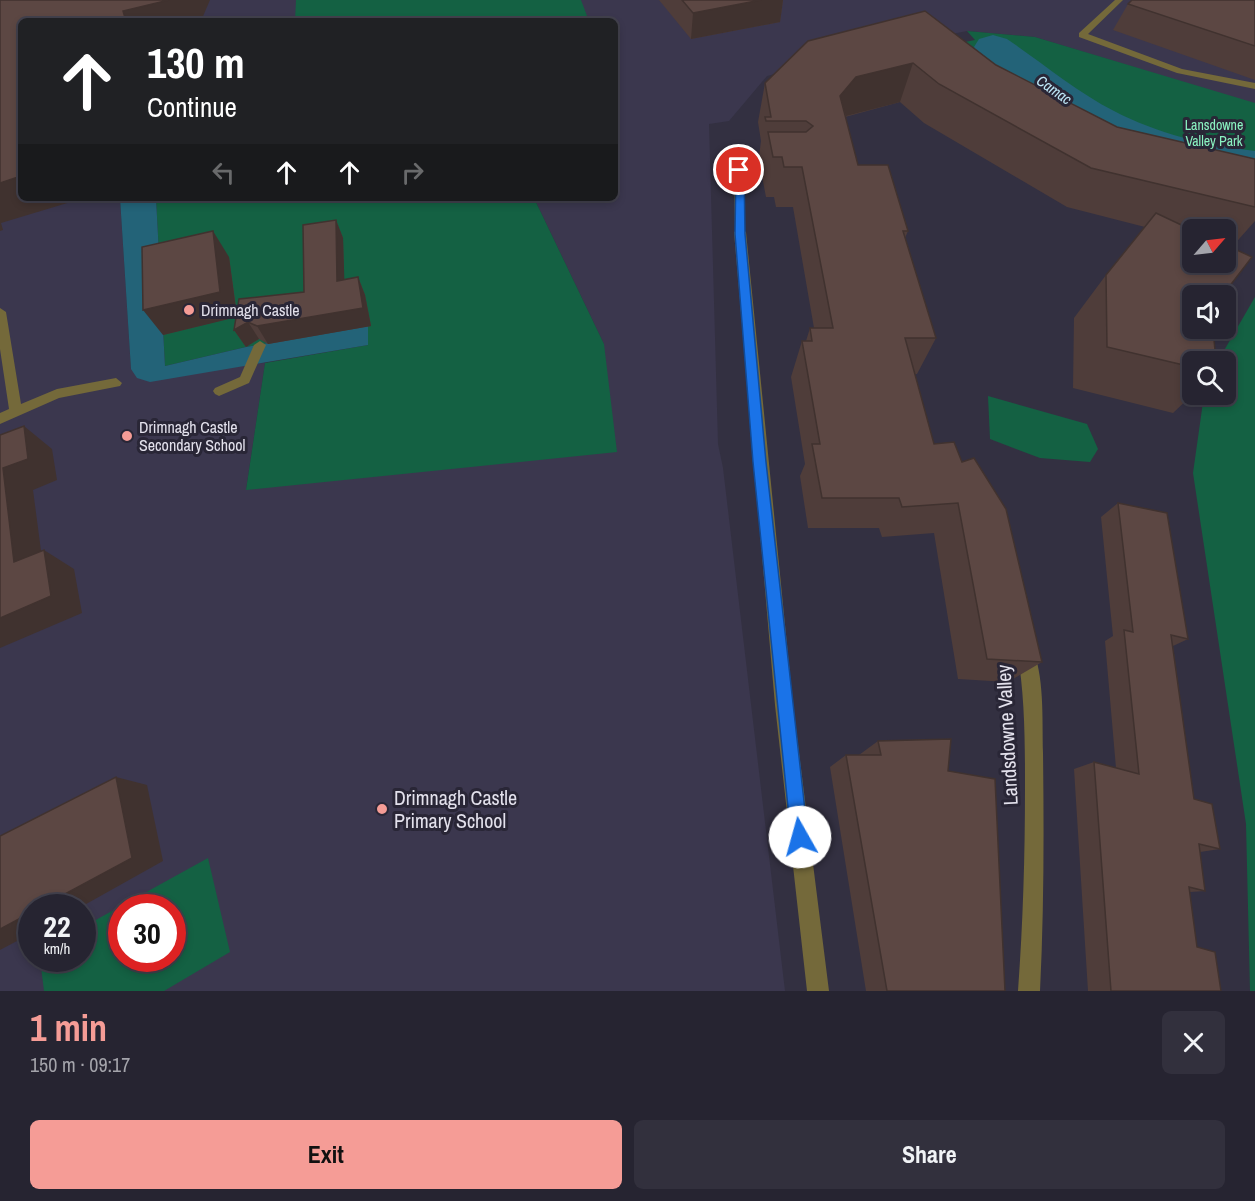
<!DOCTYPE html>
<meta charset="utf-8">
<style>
body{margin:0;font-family:"Archivo Narrow",sans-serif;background:#32303d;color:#f1f3f6;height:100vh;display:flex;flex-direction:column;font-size:22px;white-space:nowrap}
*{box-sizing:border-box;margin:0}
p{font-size:20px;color:#a4a4ab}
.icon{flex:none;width:33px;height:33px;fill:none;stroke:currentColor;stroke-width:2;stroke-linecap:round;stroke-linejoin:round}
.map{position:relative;height:991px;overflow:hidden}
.drawer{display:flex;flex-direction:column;background:#262431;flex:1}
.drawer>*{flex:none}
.hud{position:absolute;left:18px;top:18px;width:600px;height:183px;border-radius:9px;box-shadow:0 3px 9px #0003,0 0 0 2px #42414d;background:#202124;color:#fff;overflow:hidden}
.needle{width:39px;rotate:62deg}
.fabs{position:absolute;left:1182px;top:219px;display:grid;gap:12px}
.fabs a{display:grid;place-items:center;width:54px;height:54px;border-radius:9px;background:#262431;box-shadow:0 3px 9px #0003,0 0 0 2px #42414d;font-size:30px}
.speed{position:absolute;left:18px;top:894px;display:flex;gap:12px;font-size:30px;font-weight:700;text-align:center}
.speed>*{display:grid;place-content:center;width:78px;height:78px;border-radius:50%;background:#262431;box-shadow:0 3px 9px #0003,0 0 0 2px #42414d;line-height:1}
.speed small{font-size:15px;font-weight:400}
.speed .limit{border:9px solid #d22;background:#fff;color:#111}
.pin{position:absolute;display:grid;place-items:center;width:51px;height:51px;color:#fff;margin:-26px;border:3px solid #fff;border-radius:50%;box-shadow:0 2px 6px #0007}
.me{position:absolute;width:66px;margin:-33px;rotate:353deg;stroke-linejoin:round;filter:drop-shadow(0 0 4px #0008)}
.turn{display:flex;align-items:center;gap:21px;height:126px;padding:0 30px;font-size:27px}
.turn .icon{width:78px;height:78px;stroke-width:2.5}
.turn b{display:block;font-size:42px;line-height:51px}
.lanes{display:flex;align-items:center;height:57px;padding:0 30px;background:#0003;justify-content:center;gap:30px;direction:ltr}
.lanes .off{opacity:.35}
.round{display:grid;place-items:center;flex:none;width:63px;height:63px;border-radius:9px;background:#32303d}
.overview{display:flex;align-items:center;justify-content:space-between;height:102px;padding:0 30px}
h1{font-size:36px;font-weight:700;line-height:45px;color:#f59c96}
.button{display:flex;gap:12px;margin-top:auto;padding:12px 30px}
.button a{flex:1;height:69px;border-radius:9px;background:#f59c96;color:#111;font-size:24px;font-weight:700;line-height:69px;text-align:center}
.button a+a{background:#32303d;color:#f1f3f6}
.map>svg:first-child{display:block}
.built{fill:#3b374e;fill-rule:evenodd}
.green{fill:#146143;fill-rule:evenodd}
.water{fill:#236378}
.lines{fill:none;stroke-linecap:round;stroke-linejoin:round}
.river{fill:#236378;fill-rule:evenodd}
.lane{fill:#74693a;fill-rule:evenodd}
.street{fill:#74693a;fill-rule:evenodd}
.wall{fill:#4f3d3a;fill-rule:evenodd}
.shaded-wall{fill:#40322f}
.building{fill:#5c4743;stroke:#40322f;stroke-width:1.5}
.route{fill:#1a73e8;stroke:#114b97;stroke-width:1.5}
.poi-dot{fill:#f59c96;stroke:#292636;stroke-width:2}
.labels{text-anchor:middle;stroke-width:6;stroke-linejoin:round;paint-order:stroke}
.far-park-label{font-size:14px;fill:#8af2c1;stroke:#292636}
.far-water-label{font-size:15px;font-style:italic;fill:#bfe8f8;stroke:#292636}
.poi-label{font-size:16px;fill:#e3e1ec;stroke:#292636;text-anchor:start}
.near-street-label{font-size:20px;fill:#e3e1ec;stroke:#292636}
.near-poi-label{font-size:20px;fill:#e3e1ec;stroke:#292636;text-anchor:start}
</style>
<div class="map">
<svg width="1255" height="991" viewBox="0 0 1255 991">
<rect width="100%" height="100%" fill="#333041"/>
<path class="built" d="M 0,0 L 1255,0 L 1255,104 L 1035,37 L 967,31 L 870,50 L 767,76 L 729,121 L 709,124 L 718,444 L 723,468 L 785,991 L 0,991 ZM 21,21 L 615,21 L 615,198 L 534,198 L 604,344 L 246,490 L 265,363 L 131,369 L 120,198 L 21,198 ZM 32,908 L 82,908 L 82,958 L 32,958 ZM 122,908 L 172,908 L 172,958 L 122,958 Z"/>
<g class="green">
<polygon points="296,0 581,0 589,21 295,21"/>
<polygon points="967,31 1035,37 1255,103 1255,196 1044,106 965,42 975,40"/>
<polygon points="156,198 534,198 604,344 617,452 246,490 265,363 368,345 368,326 246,347 165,366"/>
<polygon points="1255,297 1255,991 1250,991 1246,824 1193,473 1204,395 1226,394 1226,362 1218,361"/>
<polygon points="988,396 1087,424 1098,449 1090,462 1040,458 990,439"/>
<path d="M 208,858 L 230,952 L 164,991 L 44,991 L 40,959 L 82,958 L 83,927 ZM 122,908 L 172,908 L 172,958 L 122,958 Z"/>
</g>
<polygon class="water" points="120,198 156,198 165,366 246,347 368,326 368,345 150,382 137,378 131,369"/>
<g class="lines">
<path class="river" d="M 993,35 L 1007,39 C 1041,62 1077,92 1114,111 C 1158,134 1206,145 1255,151 L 1255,179 L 1189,169 L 1132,150 L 1083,129 L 979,55 L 974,47 L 979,39 Z"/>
<g class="lane">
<polygon points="1115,0 1123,0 1088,34 1182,69 1255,83 1255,89 1177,73 1079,37 1079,33"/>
<polygon points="744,163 779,163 784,166 779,169 746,169 744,171 745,232 740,235 735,232 734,170"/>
<polygon points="0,308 6,312 21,404 57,389 116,378 122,383 120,386 59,398 0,424 0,413 9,409 0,349"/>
<polygon points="260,341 266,345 249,383 219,396 215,394 213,391 215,388 240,377 254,345"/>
</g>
<g class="street">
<polygon points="740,228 746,232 793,705 829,991 807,991 775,705 734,232"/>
<path d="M 1025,642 L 1031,644 C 1045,676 1042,719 1043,753 C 1044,832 1044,912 1040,991 L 1018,991 C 1023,923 1025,856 1025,788 C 1025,742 1025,696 1017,650 L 1019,644 Z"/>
</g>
</g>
<g class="wall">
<polygon points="659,0 783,0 780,22 691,39"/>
<polygon points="1255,0 1255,80 1113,30 1128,4"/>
<path d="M 925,11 L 996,65 L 1117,127 L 1255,159 L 1255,221 L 1231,248 L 1252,257 L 1222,296 L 1192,296 L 1192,328 L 1213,328 L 1216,362 L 1192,362 L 1193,394 L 1173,413 L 1073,388 L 1074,318 L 1106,275 L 1145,227 L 1067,207 L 924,123 L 900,102 L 845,117 L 858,165 L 888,165 L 908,231 L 905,238 L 936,338 L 917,374 L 915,374 L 934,444 L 954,442 L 962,462 L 974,458 L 1006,509 L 1042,662 L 1008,682 L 958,679 L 934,533 L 882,537 L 879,528 L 808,528 L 800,476 L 805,464 L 791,377 L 802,341 L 806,341 L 810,328 L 814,328 L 793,207 L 776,207 L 774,197 L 766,197 L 761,171 L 763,161 L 759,161 L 759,156 L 761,141 L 758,122 L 765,83 L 808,41 ZM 1192,230 L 1226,230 L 1226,262 L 1192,262 Z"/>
<polygon points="336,220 343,238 344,280 358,277 365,295 371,326 268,344 259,339 246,347 234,330 236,317 163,335 229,257 237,314 304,292"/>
<polygon points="1118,503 1188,639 1173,646 1194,799 1220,849 1200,852 1205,891 1190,892 1197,947 1221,991 1088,991 1074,769 1094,762 1116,768 1105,641 1113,636 1101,517"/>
<polygon points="878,741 948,771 1005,991 866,991 830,767 846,755 859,755"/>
</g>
<g class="shaded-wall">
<polygon points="169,0 210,0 201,21 126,21 123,11"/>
<polygon points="761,0 783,0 780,22 691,39 693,13"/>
<polygon points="913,63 900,102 846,116 840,96 856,77"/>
<polygon points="21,176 21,198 73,198 74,201 1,223 3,230 0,231 0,183"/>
<polygon points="336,220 343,238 345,299 337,281"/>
<polygon points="213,231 229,257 237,317 163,335 143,310"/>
<polygon points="358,277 365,295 371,326 268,344 257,326"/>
<polygon points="248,322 259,339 246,347 234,330"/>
<polygon points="24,426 52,449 57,480 33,490 45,581 14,562 3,468"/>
<polygon points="44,550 74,569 82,613 0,648 0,618"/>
<polygon points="116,777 147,785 163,861 79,908 39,908"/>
<polygon points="32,912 32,933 0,950 0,929"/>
</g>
<g class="building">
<polygon points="0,0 169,0 123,11 126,21 21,21 21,176 0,183"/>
<polygon points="682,0 761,0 693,13"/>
<polygon points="1132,0 1255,0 1255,46 1128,4"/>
<polygon points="925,11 996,65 1117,127 1255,159 1255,207 1091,168 939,84 913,63 856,77 840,96 858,165 888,165 908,231 903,231 936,338 905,338 934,444 954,442 962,462 974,458 1006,509 1042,662 987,659 958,503 902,507 899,498 822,498 812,444 820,444 802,341 812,341 810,328 833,328 802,167 784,167 782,157 773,157 768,132 806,132 813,126 806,121 766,121 765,117 771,117 765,83 808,41"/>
<polygon points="1156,213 1192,230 1192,262 1226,262 1226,245 1252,257 1222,296 1192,296 1192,328 1213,328 1216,362 1192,362 1192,367 1107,347 1106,275"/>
<polygon points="336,220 337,281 358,277 363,308 257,326 248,322 234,330 239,299 304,292 303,225"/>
<polygon points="213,231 220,292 143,310 142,247"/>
<polygon points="24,426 28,459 3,468 14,562 44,550 51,596 0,618 0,435"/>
<polygon points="1118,503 1167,513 1188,639 1171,635 1194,799 1212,804 1220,849 1199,844 1205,891 1189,887 1197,947 1215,952 1221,991 1111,991 1094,762 1139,774 1124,630 1133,632"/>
<polygon points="951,739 948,771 995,779 1005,991 887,991 846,755 881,755 878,741"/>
<polygon points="116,777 132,858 39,908 32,908 32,912 0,929 0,836"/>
</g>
<polygon class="route" points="736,168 744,170 745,234 766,462 808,837 806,843 800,846 793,843 791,837 753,462 735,234"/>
<g class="poi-dot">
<circle cx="189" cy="310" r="6"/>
<circle cx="127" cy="436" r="6"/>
<circle cx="382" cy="809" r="6"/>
</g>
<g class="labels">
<g class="far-park-label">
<text x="1214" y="130">Lansdowne<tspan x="1214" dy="16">Valley Park</tspan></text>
</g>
<g class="far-water-label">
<text transform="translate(1054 90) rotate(35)" y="5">Camac</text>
</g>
<g class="poi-label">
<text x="201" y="316">Drimnagh Castle</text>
<text x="139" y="433">Drimnagh Castle<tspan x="139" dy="18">Secondary School</tspan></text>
</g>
<g class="near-street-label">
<text transform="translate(1007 735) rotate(-93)" y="7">Landsdowne Valley</text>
</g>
<g class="near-poi-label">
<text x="394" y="805">Drimnagh Castle<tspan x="394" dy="23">Primary School</tspan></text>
</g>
</g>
</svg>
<div class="fabs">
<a><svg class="needle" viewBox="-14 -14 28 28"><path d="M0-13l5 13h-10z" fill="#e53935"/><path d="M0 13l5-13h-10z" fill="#a4a4ab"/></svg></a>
<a><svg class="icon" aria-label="sound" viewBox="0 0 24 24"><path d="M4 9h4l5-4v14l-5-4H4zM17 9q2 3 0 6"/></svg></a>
<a><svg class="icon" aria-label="search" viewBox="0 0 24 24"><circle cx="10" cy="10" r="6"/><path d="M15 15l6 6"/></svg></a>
</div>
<div class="speed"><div>22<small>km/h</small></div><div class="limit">30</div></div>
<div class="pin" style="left:739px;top:170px;background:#d93025"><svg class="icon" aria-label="arrive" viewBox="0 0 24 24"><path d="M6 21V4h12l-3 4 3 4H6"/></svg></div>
<svg class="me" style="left:800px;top:837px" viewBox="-20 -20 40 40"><circle r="19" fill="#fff"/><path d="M0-13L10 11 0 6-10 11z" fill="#1a73e8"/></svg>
<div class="hud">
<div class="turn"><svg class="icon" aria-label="ahead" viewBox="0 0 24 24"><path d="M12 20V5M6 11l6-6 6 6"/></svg><div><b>130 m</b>Continue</div></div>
<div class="lanes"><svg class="icon off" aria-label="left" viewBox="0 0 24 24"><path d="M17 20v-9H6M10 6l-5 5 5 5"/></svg><svg class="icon" aria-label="ahead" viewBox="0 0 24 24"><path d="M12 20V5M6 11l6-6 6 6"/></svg><svg class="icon" aria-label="ahead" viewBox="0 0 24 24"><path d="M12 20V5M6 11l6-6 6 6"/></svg><svg class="icon off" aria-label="right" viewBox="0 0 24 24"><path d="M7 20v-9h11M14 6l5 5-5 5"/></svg></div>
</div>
</div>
<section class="drawer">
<div class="overview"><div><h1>1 min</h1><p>150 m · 09:17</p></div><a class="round"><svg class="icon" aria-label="close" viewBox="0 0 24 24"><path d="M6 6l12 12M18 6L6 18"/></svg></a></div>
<div class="button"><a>Exit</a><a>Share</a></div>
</section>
